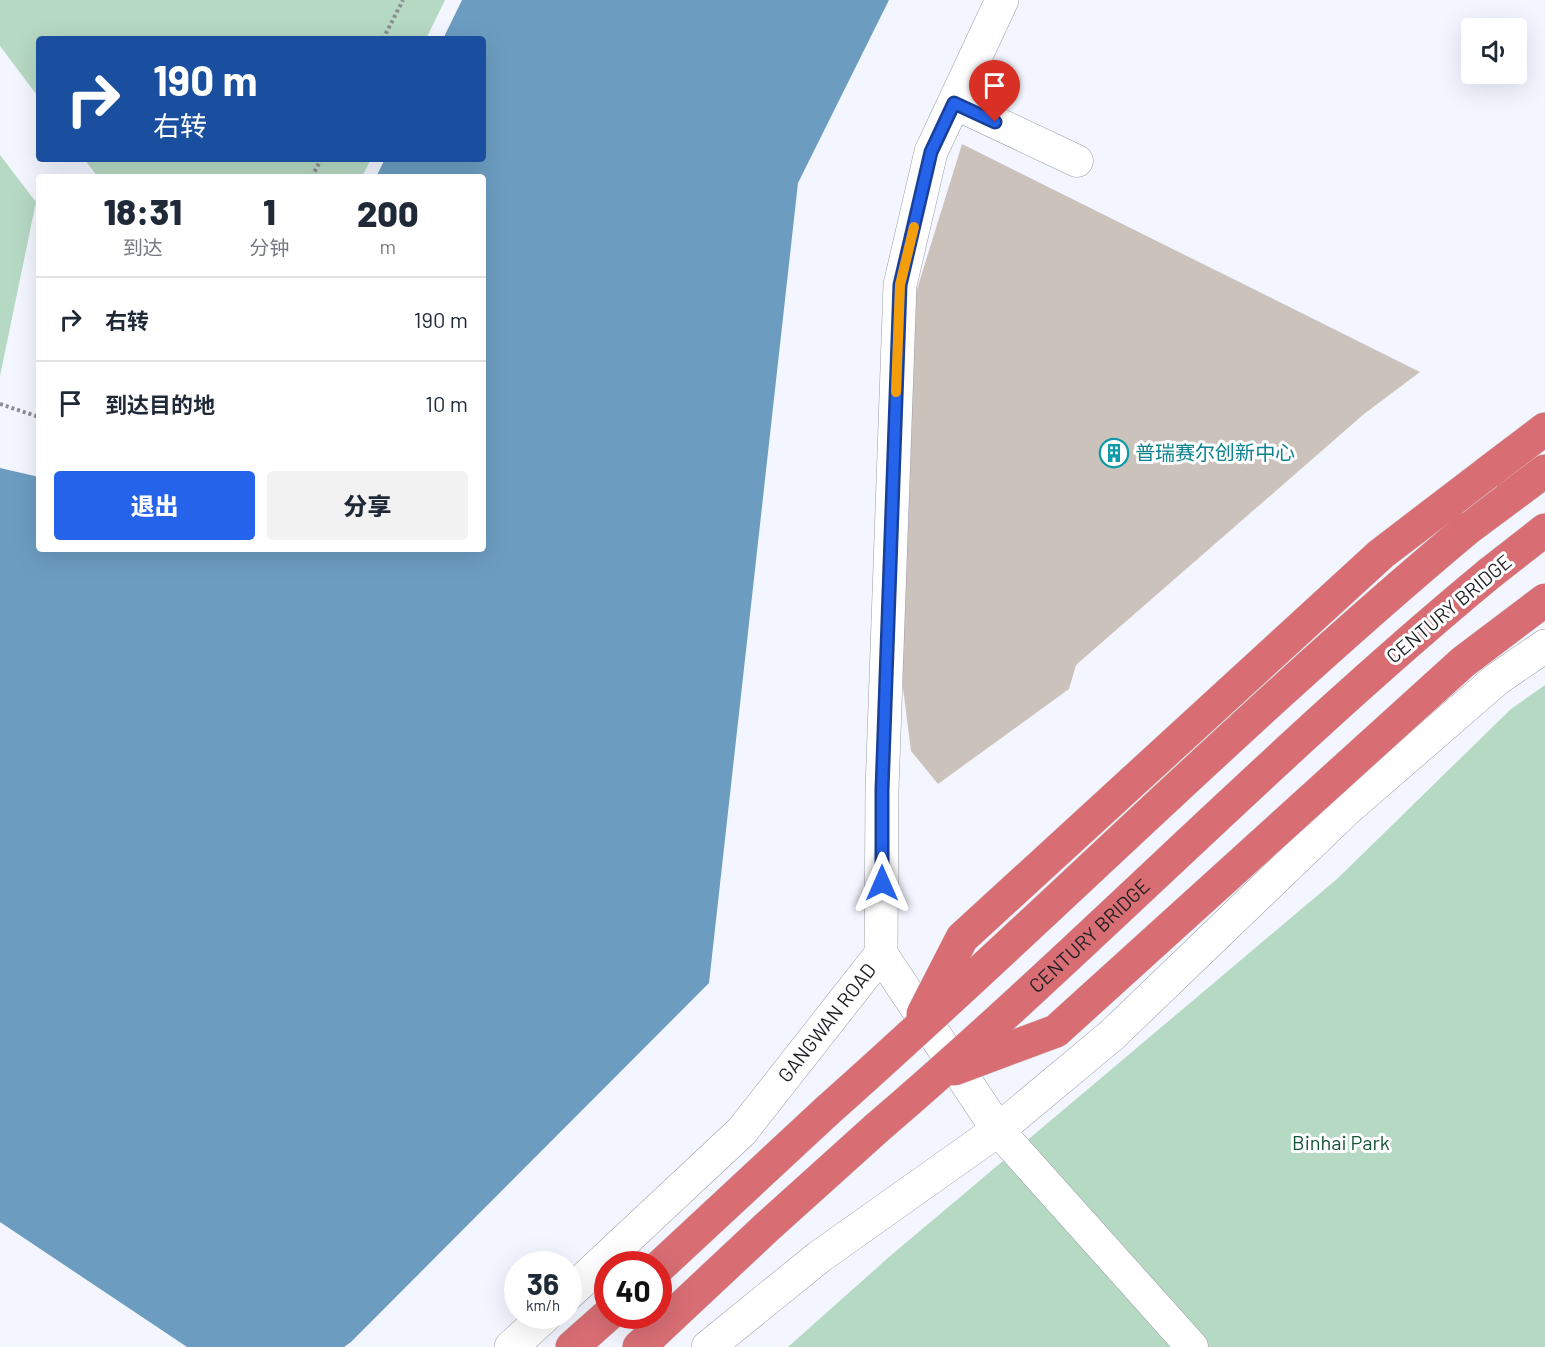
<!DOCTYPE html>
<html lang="zh">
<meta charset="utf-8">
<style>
body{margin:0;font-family:Barlow,"Noto Sans SC",sans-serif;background:#f2f2f3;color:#1f2937;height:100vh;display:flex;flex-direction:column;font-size:22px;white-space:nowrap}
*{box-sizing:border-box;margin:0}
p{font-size:20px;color:#747a83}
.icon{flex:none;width:33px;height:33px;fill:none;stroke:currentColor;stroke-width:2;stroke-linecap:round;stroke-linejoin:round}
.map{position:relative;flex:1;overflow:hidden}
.details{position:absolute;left:36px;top:174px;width:450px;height:378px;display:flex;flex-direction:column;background:#fff;border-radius:6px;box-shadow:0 6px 24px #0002}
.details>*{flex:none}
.hud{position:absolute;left:36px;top:36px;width:450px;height:126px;border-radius:6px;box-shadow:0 6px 24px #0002;background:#1a4fa0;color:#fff;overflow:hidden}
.tools{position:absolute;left:1461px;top:18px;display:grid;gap:12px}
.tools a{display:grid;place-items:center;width:66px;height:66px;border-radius:6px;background:#fff;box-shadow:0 6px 24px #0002;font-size:30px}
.speed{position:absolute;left:504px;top:1251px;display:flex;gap:12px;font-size:30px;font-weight:700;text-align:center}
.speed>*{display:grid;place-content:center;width:78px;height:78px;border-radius:50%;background:#fff;box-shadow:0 6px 24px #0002;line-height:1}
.speed small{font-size:15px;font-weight:400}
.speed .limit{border:9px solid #d22;background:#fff;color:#111}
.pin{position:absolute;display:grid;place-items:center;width:51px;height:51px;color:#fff;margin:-62px -26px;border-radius:50% 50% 50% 0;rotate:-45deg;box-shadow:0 0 6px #0007}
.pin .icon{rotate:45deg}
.me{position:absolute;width:66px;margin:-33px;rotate:0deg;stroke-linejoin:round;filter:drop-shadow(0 0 4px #0008)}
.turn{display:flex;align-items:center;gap:21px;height:126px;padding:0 18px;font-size:27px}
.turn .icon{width:78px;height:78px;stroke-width:2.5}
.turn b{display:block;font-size:42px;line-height:51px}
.eta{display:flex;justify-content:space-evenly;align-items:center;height:102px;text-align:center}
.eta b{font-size:36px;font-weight:800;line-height:42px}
.cta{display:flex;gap:12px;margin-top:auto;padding:12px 18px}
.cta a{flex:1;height:69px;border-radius:6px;background:#2563eb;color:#fff;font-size:24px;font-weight:800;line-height:69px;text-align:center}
.cta a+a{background:#f2f2f3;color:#1f2937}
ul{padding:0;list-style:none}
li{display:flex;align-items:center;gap:18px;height:84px;padding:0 18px;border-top:2px solid #e0e1e3}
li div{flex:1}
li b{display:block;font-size:22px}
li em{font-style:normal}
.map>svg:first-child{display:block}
.green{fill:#b6d9c3}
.water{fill:#6c9dc1}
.building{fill:#ccc2bc}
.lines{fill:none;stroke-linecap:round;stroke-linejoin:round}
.street-casing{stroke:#9a9ca6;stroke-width:33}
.secondary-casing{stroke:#9a9ca6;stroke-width:34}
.highway-casing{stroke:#d6d6d7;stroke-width:34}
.path{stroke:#8b8d93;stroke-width:4;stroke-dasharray:3 3;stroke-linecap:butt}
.street{stroke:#fff;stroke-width:32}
.secondary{stroke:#fff;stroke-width:33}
.highway{stroke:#d86e74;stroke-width:33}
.highway-bridge-casing{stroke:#d6d6d7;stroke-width:34;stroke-linecap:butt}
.highway-bridge{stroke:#d86e74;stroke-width:33}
.route-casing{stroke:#184099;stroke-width:15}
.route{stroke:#2563eb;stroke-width:10}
.slow{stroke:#f59e0b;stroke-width:10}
.labels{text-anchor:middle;stroke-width:6;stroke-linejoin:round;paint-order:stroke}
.culture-label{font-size:20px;fill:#0d838f;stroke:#fff;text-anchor:start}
.street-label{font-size:20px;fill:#1d1e22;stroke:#fff}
.park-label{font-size:20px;fill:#125333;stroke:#fff}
</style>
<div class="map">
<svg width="1545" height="1347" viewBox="0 0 1545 1347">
<rect width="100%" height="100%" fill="#f4f6ff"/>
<g class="green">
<polygon points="0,0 445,0 426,39 39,39 39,98 0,46"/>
<polygon points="0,155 36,202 0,376"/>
<polygon points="84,159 371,159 362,177 98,177"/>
<polygon points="1545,685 1545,1347 788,1347 889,1257 1337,879 1511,709"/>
</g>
<polygon class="water" points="462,0 889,0 798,183 709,983 351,1342 344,1347 187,1347 0,1222 0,468 39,477 39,549 483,549 483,177 376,177 385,159 483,159 483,39 443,39"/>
<polygon class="building" points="962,144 1420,372 1364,414 1076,665 1069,689 938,784 911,751 900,664 914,299"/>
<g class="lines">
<g class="street-casing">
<g id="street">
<polyline points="954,103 1077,161"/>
<polyline points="998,1130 1192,1347"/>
</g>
</g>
<g class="secondary-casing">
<g id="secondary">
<polyline points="881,954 998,1130"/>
<path id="s1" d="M 568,1294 L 742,1131 L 881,954 L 882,790 L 900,285 L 931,152 L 1002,0"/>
<polyline points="511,1347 545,1316"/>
<polyline points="708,1347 819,1257 998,1130 1112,1035 1346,810 1497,679 1545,646"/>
</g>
</g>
<g class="highway-casing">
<g id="highway">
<polyline points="1487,473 1545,429"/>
<polyline points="1467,529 1545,471"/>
<polyline points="1490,573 1545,530"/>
<polyline points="658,1268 828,1110"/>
<polyline points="572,1347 608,1315"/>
<polyline points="639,1347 767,1227 878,1127"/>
</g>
</g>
<g class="path">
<polyline points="383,39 403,0"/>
<polyline points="312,177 321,159"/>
<polyline points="0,404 39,417"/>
</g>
<use href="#street" class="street"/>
<use href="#secondary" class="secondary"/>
<use href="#highway" class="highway"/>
<g class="highway-bridge-casing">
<g id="highway-bridge">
<polyline points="923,1014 962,938 1381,554 1487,473"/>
<polyline points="954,1069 1056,1031 1463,662 1545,600"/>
<path d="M 828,1110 C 1043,919 1246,714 1467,529"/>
<path id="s2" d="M 878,1127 C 1087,948 1277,749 1490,573"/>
</g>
</g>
<use href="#highway-bridge" class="highway-bridge"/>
</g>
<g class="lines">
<g class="route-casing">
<polyline id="route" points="882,883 882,790 900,285 931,152 954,103 995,122"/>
</g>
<use href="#route" class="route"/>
<polyline class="slow" points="896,392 900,285 914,227"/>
</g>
<defs>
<g id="building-ring" transform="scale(1.5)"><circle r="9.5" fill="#fff" stroke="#0f9aa8" stroke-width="1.5"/><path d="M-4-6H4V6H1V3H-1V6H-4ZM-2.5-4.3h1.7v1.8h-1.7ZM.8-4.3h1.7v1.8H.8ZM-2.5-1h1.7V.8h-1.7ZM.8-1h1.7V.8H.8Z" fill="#0f9aa8"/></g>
</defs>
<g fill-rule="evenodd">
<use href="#building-ring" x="1114" y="453"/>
</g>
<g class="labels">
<g class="culture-label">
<text x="1135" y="460">普瑞赛尔创新中心</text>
</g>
<g class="street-label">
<text transform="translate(1449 609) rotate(-40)" y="7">CENTURY BRIDGE</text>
<text dy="7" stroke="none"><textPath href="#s2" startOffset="285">CENTURY BRIDGE</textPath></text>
<text dy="7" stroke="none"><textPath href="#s1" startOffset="376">GANGWAN ROAD</textPath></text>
</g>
<g class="park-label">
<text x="1341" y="1150">Binhai Park</text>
</g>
</g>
</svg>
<div class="tools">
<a><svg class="icon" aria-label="sound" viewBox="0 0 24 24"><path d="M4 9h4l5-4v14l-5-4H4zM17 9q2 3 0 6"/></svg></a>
</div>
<div class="speed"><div>36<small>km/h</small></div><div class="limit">40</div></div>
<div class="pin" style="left:995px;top:122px;background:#d93025"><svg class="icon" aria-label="arrive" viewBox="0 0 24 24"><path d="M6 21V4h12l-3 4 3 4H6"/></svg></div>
<svg class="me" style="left:882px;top:883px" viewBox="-20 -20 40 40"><path d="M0-17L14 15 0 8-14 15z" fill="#2563eb" stroke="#fff" stroke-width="4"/></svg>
<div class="hud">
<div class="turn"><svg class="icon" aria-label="right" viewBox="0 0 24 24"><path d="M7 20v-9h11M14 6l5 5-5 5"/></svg><div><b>190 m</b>右转</div></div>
</div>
<section class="details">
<div class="eta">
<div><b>18:31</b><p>到达</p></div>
<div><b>1</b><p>分钟</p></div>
<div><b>200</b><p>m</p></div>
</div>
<ul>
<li><svg class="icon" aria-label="right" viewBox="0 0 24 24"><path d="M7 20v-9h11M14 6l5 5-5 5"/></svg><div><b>右转</b></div><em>190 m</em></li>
<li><svg class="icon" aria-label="arrive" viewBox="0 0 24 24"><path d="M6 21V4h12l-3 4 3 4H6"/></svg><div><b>到达目的地</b></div><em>10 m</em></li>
</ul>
<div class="cta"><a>退出</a><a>分享</a></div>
</section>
</div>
